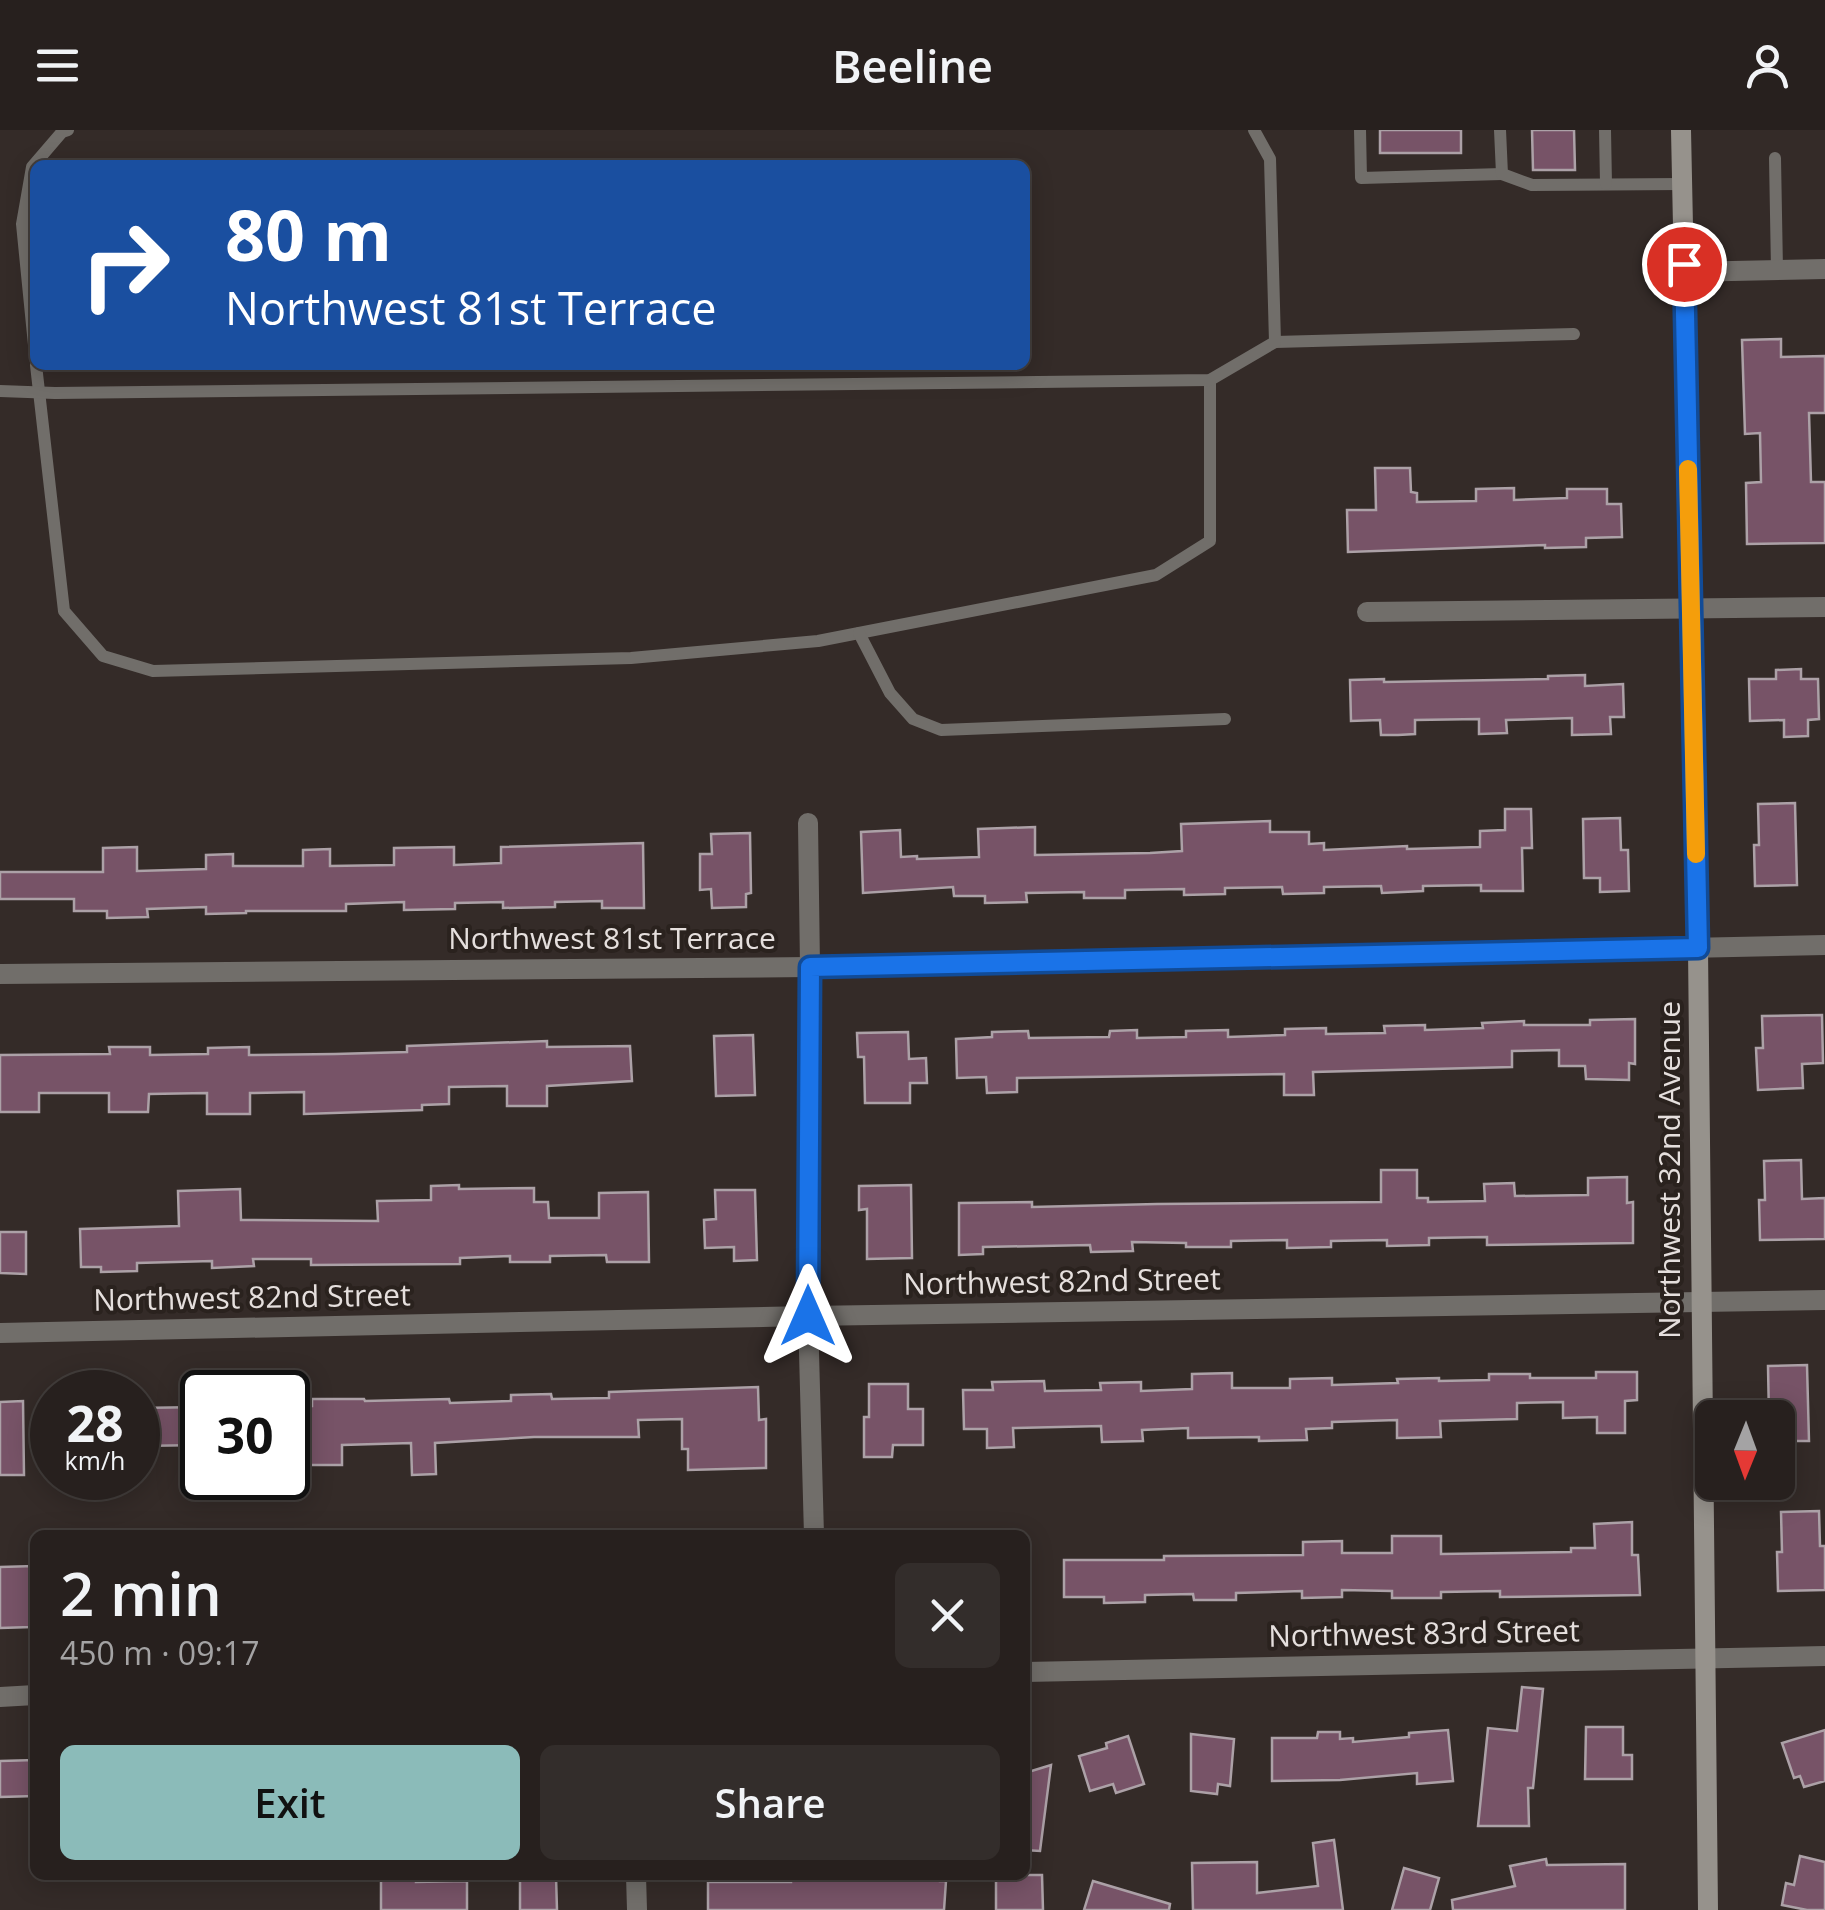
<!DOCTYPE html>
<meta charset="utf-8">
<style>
body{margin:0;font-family:"Open Sans",sans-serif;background:#332d2b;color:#f1f3f6;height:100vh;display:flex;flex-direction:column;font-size:38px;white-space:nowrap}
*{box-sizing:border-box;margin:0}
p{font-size:32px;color:#a4a3a4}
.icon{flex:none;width:55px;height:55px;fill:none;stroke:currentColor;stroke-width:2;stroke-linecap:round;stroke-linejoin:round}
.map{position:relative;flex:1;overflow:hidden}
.panel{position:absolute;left:30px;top:1400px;width:1000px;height:350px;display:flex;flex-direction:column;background:#27201e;border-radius:15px;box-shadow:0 5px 25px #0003,0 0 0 2px #433e3c}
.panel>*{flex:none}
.banner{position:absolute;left:30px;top:30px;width:1000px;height:210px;border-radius:15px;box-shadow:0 5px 25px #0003,0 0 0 2px #433e3c;background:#1a4fa0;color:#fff;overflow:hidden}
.needle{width:65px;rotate:181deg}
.fabs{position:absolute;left:1695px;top:1270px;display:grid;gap:20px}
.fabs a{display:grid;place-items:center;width:100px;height:100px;border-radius:15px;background:#27201e;box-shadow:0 5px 25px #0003,0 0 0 2px #433e3c;font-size:50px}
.speed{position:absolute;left:30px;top:1240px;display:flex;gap:20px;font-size:50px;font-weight:700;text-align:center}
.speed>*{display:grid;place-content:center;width:130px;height:130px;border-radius:50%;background:#27201e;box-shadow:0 5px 25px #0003,0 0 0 2px #433e3c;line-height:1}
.speed small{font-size:25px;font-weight:400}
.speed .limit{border:5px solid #111;border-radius:15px;background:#fff;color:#111}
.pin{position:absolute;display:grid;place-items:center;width:85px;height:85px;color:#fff;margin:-42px;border:5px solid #fff;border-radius:50%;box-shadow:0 2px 10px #0007}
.me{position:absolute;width:110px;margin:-55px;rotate:0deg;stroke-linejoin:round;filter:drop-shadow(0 0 8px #0008)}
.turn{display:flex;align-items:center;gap:35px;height:210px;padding:0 30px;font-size:45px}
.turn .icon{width:130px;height:130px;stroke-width:2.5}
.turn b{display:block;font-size:70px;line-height:85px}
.round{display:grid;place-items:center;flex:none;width:105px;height:105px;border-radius:15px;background:#332d2b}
.headline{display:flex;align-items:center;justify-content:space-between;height:170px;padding:0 30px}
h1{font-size:60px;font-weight:600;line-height:75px}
.action{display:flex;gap:20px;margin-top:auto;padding:20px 30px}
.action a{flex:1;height:115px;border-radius:15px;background:#8bbbb9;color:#111;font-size:40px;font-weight:600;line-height:115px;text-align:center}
.action a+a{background:#332d2b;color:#f1f3f6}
header{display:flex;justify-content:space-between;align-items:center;height:130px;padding:0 30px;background:#27201e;font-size:45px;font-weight:600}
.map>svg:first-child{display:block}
.building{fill:#775367;stroke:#aca1a7;stroke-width:2.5}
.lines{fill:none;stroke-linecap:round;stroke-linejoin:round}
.lane{stroke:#716e6a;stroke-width:12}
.street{stroke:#716e6a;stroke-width:20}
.secondary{stroke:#96928c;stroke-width:20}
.route-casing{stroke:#114b97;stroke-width:25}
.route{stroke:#1a73e8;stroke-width:18}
.slow{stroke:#f59e0b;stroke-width:18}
.labels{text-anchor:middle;stroke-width:8;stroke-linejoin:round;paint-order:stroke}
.street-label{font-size:30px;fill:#e5dfdd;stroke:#2a221e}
</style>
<header><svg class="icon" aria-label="menu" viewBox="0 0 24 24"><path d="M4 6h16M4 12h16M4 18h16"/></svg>Beeline<svg class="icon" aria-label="person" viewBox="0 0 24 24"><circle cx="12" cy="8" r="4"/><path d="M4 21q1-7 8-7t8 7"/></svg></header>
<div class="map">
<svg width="1825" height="1780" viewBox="0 0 1825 1780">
<rect width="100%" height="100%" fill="#342b28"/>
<g class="building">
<rect x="1380" y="0" width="81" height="23"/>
<polygon points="1532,0 1574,0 1575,40 1533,40"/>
<polygon points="1781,209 1781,227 1825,226 1825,283 1809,283 1811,352 1825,352 1825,413 1747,414 1746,353 1761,352 1760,303 1745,304 1742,210"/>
<polygon points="1375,338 1410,338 1411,362 1417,363 1417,372 1476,371 1476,359 1514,358 1514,370 1567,368 1567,359 1607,359 1607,374 1621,374 1622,407 1586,408 1586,417 1545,418 1545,415 1348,422 1347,380 1376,380"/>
<polygon points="1801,539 1801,549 1818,549 1819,589 1808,590 1808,606 1784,607 1784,590 1750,591 1749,549 1776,549 1776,540"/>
<polygon points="1585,545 1585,556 1623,554 1624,587 1610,587 1611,604 1572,605 1572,588 1506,590 1507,603 1479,604 1479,589 1415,590 1415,604 1398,605 1381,605 1380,590 1351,591 1350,550 1384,549 1384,552 1548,549 1548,546"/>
<polygon points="1795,673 1797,755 1755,756 1754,715 1759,715 1758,674"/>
<polygon points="1505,679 1531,679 1532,718 1522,718 1523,761 1481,761 1481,755 1423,756 1423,761 1382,763 1381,756 1324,757 1324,763 1283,764 1282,757 1225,758 1225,764 1184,765 1184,759 1125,760 1125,768 1084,768 1084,762 1026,763 1027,772 985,773 985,766 954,766 953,757 863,763 861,702 900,700 901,727 917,726 917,729 979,727 978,699 1035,697 1035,725 1150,723 1182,721 1181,694 1270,691 1270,702 1309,702 1309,714 1324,713 1324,720 1407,716 1407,719 1480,717 1480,701 1505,700"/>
<polygon points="1620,688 1621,720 1628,720 1629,761 1600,762 1600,748 1584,748 1583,689"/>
<polygon points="750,703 751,763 746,764 746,777 712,778 711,759 700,760 700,724 712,724 711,704"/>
<polygon points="643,713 644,778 602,778 602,771 555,772 555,777 503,778 503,772 455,773 455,779 404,780 404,772 346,774 346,781 246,781 246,783 206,784 206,777 147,779 148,787 107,788 107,781 74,781 74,769 0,769 0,742 103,742 103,718 137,717 137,741 206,739 206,725 233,724 233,736 303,736 303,720 330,719 330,736 394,735 394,718 454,717 454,735 501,733 501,717"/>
<polygon points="1822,885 1823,933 1802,934 1803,958 1758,960 1756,918 1763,918 1762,886"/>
<polygon points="1635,889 1635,934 1629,933 1629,950 1586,949 1585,936 1559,936 1559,920 1512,921 1512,937 1313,942 1314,965 1284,965 1284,944 1017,948 1017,962 987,963 986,947 957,948 956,909 992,907 992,902 1028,901 1029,908 1109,907 1110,901 1137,900 1137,908 1186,907 1186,901 1228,900 1228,907 1285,905 1285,899 1326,898 1326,904 1385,903 1384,896 1425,895 1425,900 1483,898 1482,893 1524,891 1524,895 1590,895 1590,890"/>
<polygon points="908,902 909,929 926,928 927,953 910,953 910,973 865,973 864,927 858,927 857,903"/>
<polygon points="753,905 755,965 716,966 714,906"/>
<polygon points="547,911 547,917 630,916 632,951 547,956 547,976 507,976 507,956 449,957 449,974 422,975 422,980 304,984 304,962 250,963 250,984 207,984 207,963 149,964 148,982 109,982 109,963 39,963 39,982 0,982 0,925 110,924 109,917 150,917 150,925 208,924 208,918 249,917 249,925 335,924 407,922 407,916"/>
<polygon points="1801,1030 1802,1069 1825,1068 1825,1109 1760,1110 1759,1070 1765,1070 1764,1031"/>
<polygon points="1381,1040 1417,1040 1417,1068 1428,1068 1428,1072 1485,1071 1484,1054 1514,1053 1515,1066 1588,1065 1588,1048 1627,1047 1627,1073 1633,1072 1633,1113 1487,1115 1487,1107 1429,1108 1429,1115 1387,1116 1387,1110 1331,1111 1331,1117 1287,1118 1287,1110 1231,1111 1231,1117 1186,1117 1186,1113 1132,1112 1133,1121 1091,1122 1090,1115 983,1117 983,1124 959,1125 959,1073 1032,1072 1032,1077 1157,1074 1381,1072"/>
<polygon points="459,1055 459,1059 534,1058 534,1072 548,1072 549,1088 599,1088 599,1063 648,1062 649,1132 607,1132 606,1125 550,1126 550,1132 510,1132 510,1126 460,1128 460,1134 311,1135 311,1129 253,1129 254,1136 212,1138 212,1131 137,1133 137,1141 101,1142 101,1137 81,1137 80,1099 179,1096 178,1061 240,1059 241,1090 378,1091 377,1071 431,1070 431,1056"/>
<polygon points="911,1055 912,1128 867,1129 867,1079 859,1080 859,1056"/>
<polygon points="715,1060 755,1060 757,1130 734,1131 734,1117 705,1118 704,1090 716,1089"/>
<polygon points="0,1102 26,1102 26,1144 0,1143"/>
<polygon points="1807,1235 1809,1311 1778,1311 1778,1288 1769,1288 1768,1236"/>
<polygon points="1596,1242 1637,1242 1637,1270 1625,1271 1625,1303 1597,1303 1597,1287 1563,1288 1563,1272 1517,1273 1517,1289 1440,1291 1441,1307 1397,1308 1397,1290 1332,1292 1332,1298 1306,1299 1307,1310 1259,1311 1259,1307 1188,1308 1188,1298 1142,1300 1143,1311 1102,1312 1101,1296 1013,1298 1014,1317 987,1318 987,1299 964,1299 963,1260 993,1260 992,1252 1044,1251 1045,1261 1101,1260 1100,1253 1141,1252 1141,1261 1192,1259 1192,1244 1232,1243 1232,1258 1290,1258 1290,1249 1332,1248 1332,1255 1398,1253 1397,1249 1439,1248 1439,1251 1489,1250 1489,1244 1530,1244 1530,1248 1596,1248"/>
<polygon points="869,1254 908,1254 908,1279 923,1279 923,1315 893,1315 892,1327 864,1327 864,1287 869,1287"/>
<polygon points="758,1257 759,1290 766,1289 766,1338 688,1340 688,1319 682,1319 682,1289 638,1290 639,1307 534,1307 435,1313 436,1344 412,1345 411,1313 342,1315 342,1335 306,1335 305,1314 288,1314 288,1277 312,1276 312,1269 364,1269 365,1271 449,1269 450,1273 511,1271 511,1265 551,1264 552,1269 609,1268 609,1262"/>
<polygon points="23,1271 24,1345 0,1345 0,1272"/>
<polygon points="202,1277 202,1315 138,1316 138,1278"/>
<polygon points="1819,1381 1820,1416 1825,1416 1825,1460 1778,1461 1777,1422 1782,1422 1781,1382"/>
<polygon points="1632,1392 1632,1425 1638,1425 1640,1465 1500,1467 1500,1461 1441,1462 1441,1468 1392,1468 1392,1461 1342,1460 1342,1467 1302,1468 1302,1461 1236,1463 1236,1470 1194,1470 1193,1464 1145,1465 1145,1472 1104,1473 1104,1467 1064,1467 1064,1430 1164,1430 1164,1426 1303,1425 1303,1412 1342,1411 1342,1423 1392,1423 1392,1406 1441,1406 1441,1424 1571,1422 1571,1418 1595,1418 1594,1394"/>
<polygon points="34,1436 35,1488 30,1489 31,1497 0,1498 0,1437"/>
<polygon points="1522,1557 1543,1559 1533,1658 1528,1658 1529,1696 1478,1696 1488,1598 1517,1601"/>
<polygon points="1586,1597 1623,1597 1623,1625 1632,1625 1632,1649 1585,1649"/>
<polygon points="1448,1600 1453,1651 1417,1654 1417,1643 1340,1650 1272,1651 1272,1608 1317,1608 1318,1602 1340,1602 1340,1609 1353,1608 1353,1612 1409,1607 1409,1603"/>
<polygon points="1825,1600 1825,1651 1804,1657 1800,1646 1794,1648 1782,1613"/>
<polygon points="1191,1604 1234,1609 1230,1656 1218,1654 1217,1664 1191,1661"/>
<polygon points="1128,1606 1144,1654 1116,1663 1113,1654 1090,1661 1079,1626 1107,1618 1106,1613"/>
<polygon points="35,1630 35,1666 0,1667 0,1631"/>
<polygon points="1051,1635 1040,1721 1025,1720 1025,1643"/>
<polygon points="1334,1710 1343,1780 1193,1780 1192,1733 1257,1732 1257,1763 1318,1756 1313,1713"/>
<polygon points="1800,1726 1825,1732 1825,1780 1807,1780 1782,1775 1786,1753 1794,1755"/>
<polygon points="1546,1729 1547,1735 1625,1734 1625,1780 1453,1780 1452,1770 1515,1756 1510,1736"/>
<polygon points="1404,1738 1439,1748 1430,1780 1392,1780"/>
<polygon points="381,1745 416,1745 416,1752 467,1751 467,1780 381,1780"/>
<polygon points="791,1745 833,1745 833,1750 904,1749 904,1745 940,1745 940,1751 946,1751 944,1780 708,1780 708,1752 791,1752"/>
<polygon points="1019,1745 1042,1745 1043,1780 996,1780 996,1750 1019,1749"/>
<polygon points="556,1746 557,1780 520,1780 520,1747"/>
<polygon points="1093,1751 1170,1774 1169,1780 1084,1780"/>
</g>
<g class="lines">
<g class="lane">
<polyline points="1360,0 1361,48 1502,44"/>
<polyline points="1500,0 1502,44 1532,55 1682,54"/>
<polyline points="1605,0 1606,54"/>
<polyline points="1775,28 1777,140"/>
<polyline points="1275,212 1574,204"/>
<polyline points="35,225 22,94 32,37 62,2 68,0"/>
<polyline points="36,235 64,481 103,526 153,541 631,528 818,511 1156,445 1210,411 1210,250"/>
<polyline points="0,261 55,263 1210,250 1275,212 1270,29 1254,0"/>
<polyline points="859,503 890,563 913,589 941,600 1225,589"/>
</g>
<g class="street">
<polyline points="1684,142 1825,139"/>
<polyline points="1367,482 1825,477"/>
<polyline points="808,693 810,837 808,1186 814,1405"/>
<polyline points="0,844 810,837 1825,815"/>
<polyline points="0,1203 808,1186 1825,1170"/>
<polyline points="1025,1542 1825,1526"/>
<polyline points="0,1567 35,1565"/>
<polyline points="636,1745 637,1780"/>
</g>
<polyline class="secondary" points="1681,0 1698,818 1708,1780"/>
</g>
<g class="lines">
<g class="route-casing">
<polyline id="route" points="808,1186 810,837 1698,818 1684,134"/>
</g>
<use href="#route" class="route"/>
<polyline class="slow" points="1688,339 1696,724"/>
</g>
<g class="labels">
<g class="street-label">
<text x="612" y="819">Northwest 81st Terrace</text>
<text transform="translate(1670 1040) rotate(-90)" y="10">Northwest 32nd Avenue</text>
<text transform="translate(1062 1152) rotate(-1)" y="10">Northwest 82nd Street</text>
<text transform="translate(252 1168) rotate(-1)" y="10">Northwest 82nd Street</text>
<text transform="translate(1424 1504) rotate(-1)" y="10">Northwest 83rd Street</text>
</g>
</g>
</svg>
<div class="fabs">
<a><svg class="needle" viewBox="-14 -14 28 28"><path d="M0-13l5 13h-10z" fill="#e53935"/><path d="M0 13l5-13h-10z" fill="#a4a3a4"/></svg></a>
</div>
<div class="speed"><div>28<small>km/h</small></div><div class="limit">30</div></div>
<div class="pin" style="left:1684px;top:134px;background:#d93025"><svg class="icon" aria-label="arrive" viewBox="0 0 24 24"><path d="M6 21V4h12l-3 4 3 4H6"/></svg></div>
<svg class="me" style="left:808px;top:1186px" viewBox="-20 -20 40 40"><path d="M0-17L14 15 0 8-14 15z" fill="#1a73e8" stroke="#fff" stroke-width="4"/></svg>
<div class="banner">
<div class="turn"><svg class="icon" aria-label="right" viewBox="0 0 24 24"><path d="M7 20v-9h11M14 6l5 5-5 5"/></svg><div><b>80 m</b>Northwest 81st Terrace</div></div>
</div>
<section class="panel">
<div class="headline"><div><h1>2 min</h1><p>450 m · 09:17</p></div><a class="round"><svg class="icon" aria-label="close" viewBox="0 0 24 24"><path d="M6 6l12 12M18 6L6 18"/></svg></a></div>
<div class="action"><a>Exit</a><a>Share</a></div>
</section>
</div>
